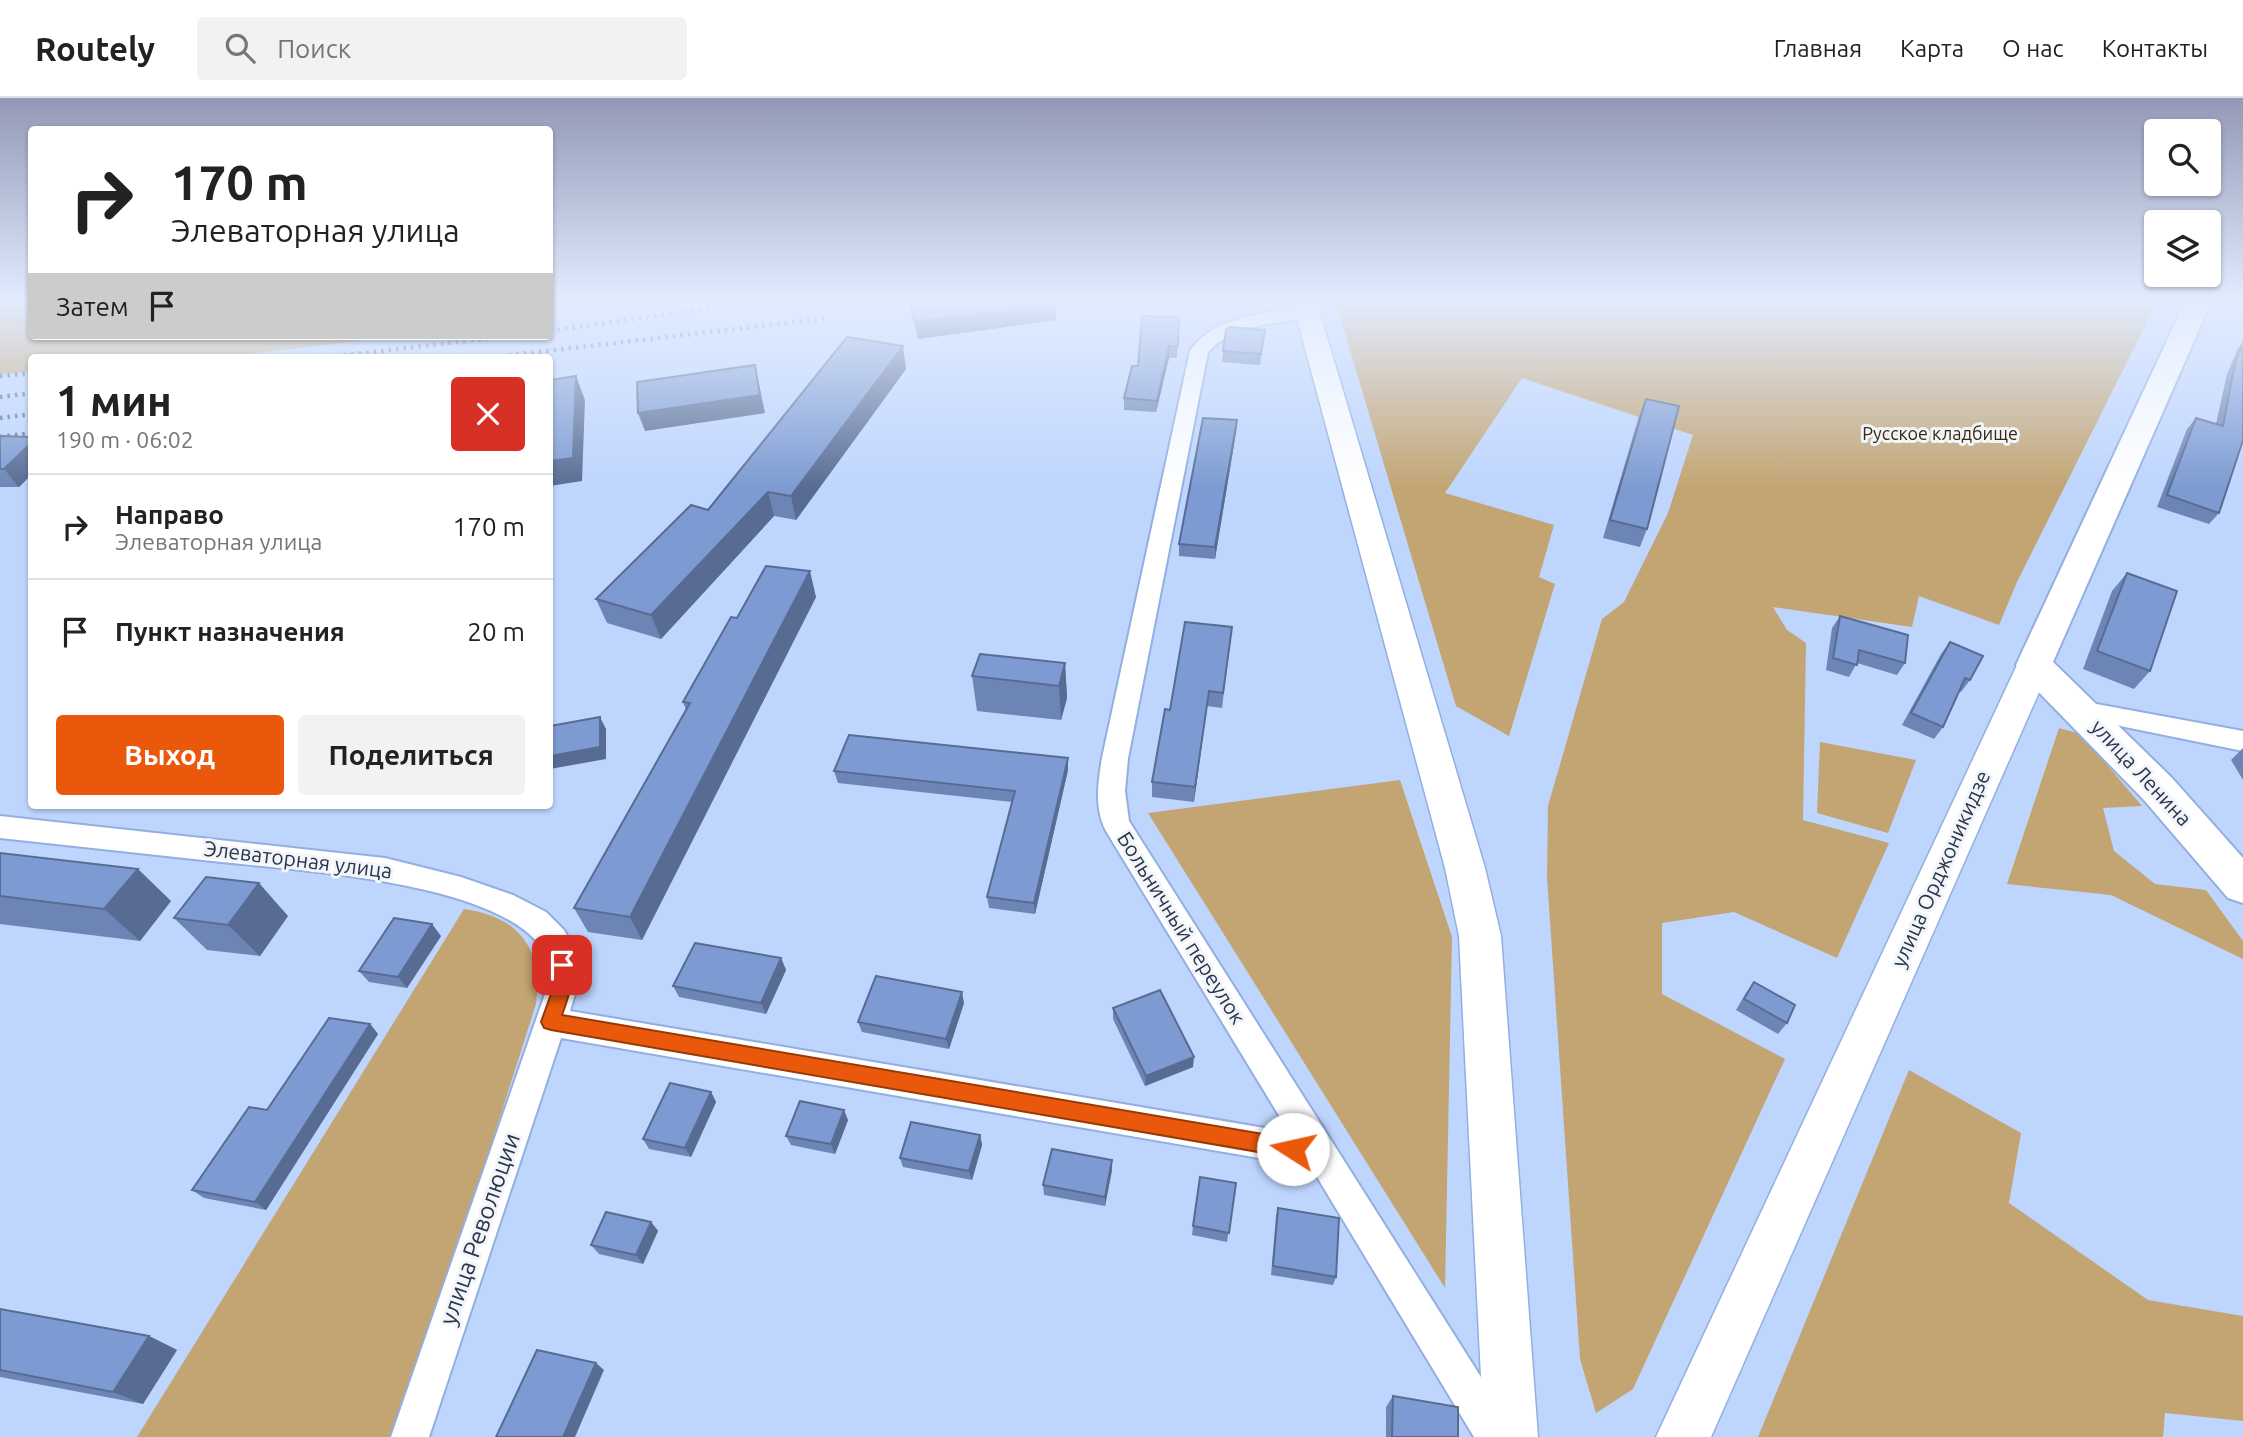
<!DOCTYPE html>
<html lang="ru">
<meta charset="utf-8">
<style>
body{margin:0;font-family:Ubuntu,sans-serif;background:#f2f2f2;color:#222;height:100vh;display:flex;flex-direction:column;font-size:26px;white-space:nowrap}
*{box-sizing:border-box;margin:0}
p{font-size:23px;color:#767676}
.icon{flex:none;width:38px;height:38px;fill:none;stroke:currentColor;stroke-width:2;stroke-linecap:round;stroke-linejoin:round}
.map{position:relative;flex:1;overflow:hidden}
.details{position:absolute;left:28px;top:256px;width:525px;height:455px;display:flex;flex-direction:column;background:#fff;border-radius:7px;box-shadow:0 2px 5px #0004}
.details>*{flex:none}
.hud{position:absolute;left:28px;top:28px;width:525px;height:214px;border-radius:7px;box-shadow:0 2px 5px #0004;background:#fff;color:#222;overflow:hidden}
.fabs{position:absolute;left:2144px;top:21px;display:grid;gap:14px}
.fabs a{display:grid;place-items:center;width:77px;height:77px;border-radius:7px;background:#fff;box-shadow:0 2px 5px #0004;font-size:35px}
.pin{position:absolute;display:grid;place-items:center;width:60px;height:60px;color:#fff;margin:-30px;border-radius:14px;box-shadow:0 4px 10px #0006}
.me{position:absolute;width:77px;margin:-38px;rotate:280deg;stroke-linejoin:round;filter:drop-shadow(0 0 5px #0008)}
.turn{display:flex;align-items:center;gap:24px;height:147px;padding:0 28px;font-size:32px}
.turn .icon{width:91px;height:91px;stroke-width:2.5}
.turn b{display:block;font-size:49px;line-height:60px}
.then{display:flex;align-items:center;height:66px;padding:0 28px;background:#0003;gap:14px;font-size:26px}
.round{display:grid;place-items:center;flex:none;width:74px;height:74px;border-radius:7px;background:#f2f2f2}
.summary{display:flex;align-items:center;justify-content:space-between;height:119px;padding:0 28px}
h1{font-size:42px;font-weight:700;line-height:52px}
.cta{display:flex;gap:14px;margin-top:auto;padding:14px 28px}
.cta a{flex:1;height:80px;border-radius:7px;background:#ea580c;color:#fff;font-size:28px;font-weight:700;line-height:80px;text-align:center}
.cta a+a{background:#f2f2f2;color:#222}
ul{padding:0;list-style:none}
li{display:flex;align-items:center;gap:21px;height:105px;padding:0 28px;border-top:2px solid #e0e0e0}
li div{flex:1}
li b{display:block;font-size:26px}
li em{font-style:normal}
header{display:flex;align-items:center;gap:42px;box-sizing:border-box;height:98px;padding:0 35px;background:#fff;border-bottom:2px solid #e0e0e0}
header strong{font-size:33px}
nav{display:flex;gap:38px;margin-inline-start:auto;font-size:24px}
.search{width:490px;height:63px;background:#f2f2f2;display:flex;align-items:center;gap:18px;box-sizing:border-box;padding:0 24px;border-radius:7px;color:#767676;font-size:26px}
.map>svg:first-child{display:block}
.green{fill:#c2a573}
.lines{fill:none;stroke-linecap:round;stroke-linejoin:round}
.street-casing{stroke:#93afe0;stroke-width:4}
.secondary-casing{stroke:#93afe0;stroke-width:3}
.primary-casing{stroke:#93afe0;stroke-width:4}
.street{fill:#fff;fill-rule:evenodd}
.secondary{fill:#fff;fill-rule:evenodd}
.primary{fill:#fff;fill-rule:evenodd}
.rail{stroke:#60708b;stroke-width:4.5;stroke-dasharray:2.5 5;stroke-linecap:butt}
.wall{fill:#6c85b5}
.shaded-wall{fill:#586c93}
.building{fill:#7d9bd2;stroke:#586c93;stroke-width:2}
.route{fill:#ea580c;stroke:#983908;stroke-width:2}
.labels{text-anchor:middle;stroke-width:6;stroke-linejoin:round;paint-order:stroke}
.far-park-label{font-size:18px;fill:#392a0e;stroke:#f2f5fa}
.street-label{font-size:21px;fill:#2b364a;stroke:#f2f5fa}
.near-street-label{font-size:24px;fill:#2b364a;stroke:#f2f5fa}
</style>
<header>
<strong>Routely</strong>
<div class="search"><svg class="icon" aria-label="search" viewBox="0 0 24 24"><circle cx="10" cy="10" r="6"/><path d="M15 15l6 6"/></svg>Поиск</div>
<nav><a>Главная</a><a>Карта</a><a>О нас</a><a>Контакты</a></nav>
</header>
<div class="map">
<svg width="2243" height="1339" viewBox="0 0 2243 1339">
<rect width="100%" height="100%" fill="#bed5fe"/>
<g class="green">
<polygon points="0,202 31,202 32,238 401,238 221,259 32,259 31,274 0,276"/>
<polygon points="1335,202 2158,202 2017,484 1999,527 1919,498 1912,529 1773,509 1787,532 1806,545 1803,722 1889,745 1837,860 1734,814 1662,825 1662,896 1785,961 1633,1291 1596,1315 1580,1261 1547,779 1548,708 1602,521 1624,504 1668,415 1693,337 1522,280 1445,395 1554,427 1539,479 1555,486 1509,638 1456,608"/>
<polygon points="2059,630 2081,636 2142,708 2103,710 2114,753 2155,786 2206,792 2243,843 2243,861 2111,797 2007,786"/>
<polygon points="1820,644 1916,662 1888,735 1817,715"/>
<polygon points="1400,682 1452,839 1445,1190 1148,715"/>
<path d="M 464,811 C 520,819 543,851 536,906 L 398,1339 L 137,1339 Z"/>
<polygon points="1909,972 2021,1035 2009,1105 2148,1202 2243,1218 2243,1323 2165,1315 2163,1339 1758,1339"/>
</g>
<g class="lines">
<g class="street-casing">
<g id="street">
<path d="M 1308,209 L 1317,214 L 1314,218 C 1277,227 1236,224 1208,254 L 1128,660 L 1125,693 L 1129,723 L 1510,1325 L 1515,1339 L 1474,1339 L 1311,1069 L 561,940 L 429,1339 L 391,1339 L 545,896 C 546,879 550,858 538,845 C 485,782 293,772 212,763 C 142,755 71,748 0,740 L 0,718 L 385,760 L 461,779 L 513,797 L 546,814 L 564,832 L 569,841 L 577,867 L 575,896 L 570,913 L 1289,1034 L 1106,733 C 1094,710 1098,684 1102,660 L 1190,253 C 1216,216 1267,215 1308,209 Z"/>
<polygon points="2080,603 2243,633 2243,653 2071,618 2067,612 2071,606"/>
</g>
</g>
<g class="secondary-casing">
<g id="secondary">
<polygon points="1292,202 1316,202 1485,770 1501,838 1538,1339 1484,1339 1459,838 1445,770"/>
<polygon points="2034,555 2046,559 2051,567 1711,1339 1656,1339 2017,567 2022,559"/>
</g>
</g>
<g class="primary-casing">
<polygon id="primary" points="2186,202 2212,202 2053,564 2172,680 2243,760 2243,805 2228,800 2144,702 2021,576 2016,567"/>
</g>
<use href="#street" class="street"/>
<use href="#secondary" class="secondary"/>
<use href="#primary" class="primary"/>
<g class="rail">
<polyline points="550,233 764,202"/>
<polyline points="329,259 510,238"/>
<polyline points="494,259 829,220"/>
<polyline points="0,278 32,275"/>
<polyline points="0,299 32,295"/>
<polyline points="0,320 32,316"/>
<polyline points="0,339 32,335"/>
</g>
</g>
<g class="wall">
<polygon points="909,203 1056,205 1056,222 918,241 912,220"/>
<polygon points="1179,219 1177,260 1169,260 1156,314 1124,312 1124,300 1138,268"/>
<polygon points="1265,232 1260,267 1222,264 1223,253"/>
<polygon points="2243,243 2243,342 2219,415 2209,426 2157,409 2187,331 2196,320 2216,326 2227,276 2238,250"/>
<polygon points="906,271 796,422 774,418 661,541 607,525 596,501 708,412"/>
<polygon points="1646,301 1647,431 1640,449 1603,440 1639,318"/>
<polygon points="1237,322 1236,334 1215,461 1179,458 1179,446"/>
<polygon points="0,338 32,339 32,376 19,389 0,389"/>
<polygon points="2127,475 2150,573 2134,591 2083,571 2112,493"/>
<polygon points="816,499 642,842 588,834 574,810 686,612 683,604 737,520"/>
<polygon points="1840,518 1905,565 1897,577 1857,565 1849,579 1826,572 1832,530"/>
<polygon points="1232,529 1222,610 1207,608 1194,704 1152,699 1152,684 1170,612"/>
<polygon points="1950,544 1970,582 1961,594 1959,593 1943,629 1934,641 1902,627 1941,556"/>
<polygon points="1065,565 1067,600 1061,622 977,613 972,578"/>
<polygon points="2243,650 2243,682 2231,662"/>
<polygon points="1068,672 1035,816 989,810 987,799 1012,704 838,685 834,673"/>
<polygon points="0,755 171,803 140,843 0,826"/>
<polygon points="288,818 260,858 207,852 174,820"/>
<polygon points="441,838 407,890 369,884 359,873"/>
<polygon points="781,860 786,872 766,916 679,899 673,888"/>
<polygon points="1754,884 1787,925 1778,936 1736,912 1746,895"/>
<polygon points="964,905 949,951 862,934 858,924"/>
<polygon points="1113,910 1193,969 1145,988 1113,921"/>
<polygon points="370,926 378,936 266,1112 204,1100 192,1092 267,1012"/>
<polygon points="711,994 716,1004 691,1059 649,1051 643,1041"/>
<polygon points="848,1022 835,1056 791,1047 786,1038"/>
<polygon points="980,1037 982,1047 972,1082 903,1069 900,1060"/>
<polygon points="1112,1072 1105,1108 1044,1097 1043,1087"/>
<polygon points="1236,1085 1227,1144 1192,1137 1193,1128"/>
<polygon points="1278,1110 1336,1179 1333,1187 1271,1177 1276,1119"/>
<polygon points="651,1124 658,1133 643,1166 599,1156 591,1147"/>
<polygon points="0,1211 149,1238 177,1252 143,1306 0,1279"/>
<polygon points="1393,1298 1458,1339 1386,1339 1386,1309"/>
</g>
<g class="shaded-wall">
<polygon points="1056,205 1056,222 918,241 916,224"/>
<polygon points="903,248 906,271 796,422 791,398"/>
<polygon points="1169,248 1169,260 1156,314 1157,303"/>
<polygon points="755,267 765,315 645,333 638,315"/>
<polygon points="576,278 585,302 582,383 550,388 550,363"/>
<polygon points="1237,322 1236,334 1215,461 1215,449"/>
<polygon points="32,344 32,376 19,389 4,371"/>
<polygon points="768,394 774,418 661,541 651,517"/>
<polygon points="810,473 816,499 642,842 630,819"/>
<polygon points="550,558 552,563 550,611"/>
<polygon points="1065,565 1067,600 1061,622 1059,588"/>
<polygon points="1209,593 1207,608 1194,704 1195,689"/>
<polygon points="600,619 606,631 606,661 550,671 550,658"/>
<polygon points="1068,660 1068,672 1035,816 1034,805"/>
<polygon points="138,771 171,803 140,843 104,811"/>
<polygon points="259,785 288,818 260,858 228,827"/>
<polygon points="432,826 441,838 407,890 398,879"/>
<polygon points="781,860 786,872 766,916 761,905"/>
<polygon points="962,894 964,905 949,951 946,941"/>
<polygon points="370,926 378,936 266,1112 255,1104"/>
<polygon points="1194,959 1193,969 1145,988 1146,978"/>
<polygon points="711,994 716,1004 691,1059 685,1050"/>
<polygon points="844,1012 848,1022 835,1056 831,1046"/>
<polygon points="980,1037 982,1047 972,1082 969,1073"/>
<polygon points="1112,1062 1112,1072 1105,1108 1105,1099"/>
<polygon points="651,1124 658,1133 643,1166 636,1157"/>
<polygon points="149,1238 177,1252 143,1306 113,1294"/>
<polygon points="596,1265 604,1272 575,1339 563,1339"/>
</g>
<g class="building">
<polygon points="915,202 1054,202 1056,205 916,224 909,203"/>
<polygon points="1142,218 1179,219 1178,248 1169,248 1157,303 1124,300 1132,268 1138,268"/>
<polygon points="1230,229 1265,232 1261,256 1223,253 1226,232"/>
<polygon points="847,239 903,248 791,398 768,394 651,517 596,501 691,407 708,412"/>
<polygon points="2243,246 2243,342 2219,415 2167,397 2196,320 2223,328 2235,265"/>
<polygon points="755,267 760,297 638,315 637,284"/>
<polygon points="576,278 573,360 550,363 550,282"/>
<polygon points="1646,301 1679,308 1647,431 1610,422"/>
<polygon points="1203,320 1237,322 1215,449 1179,446"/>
<polygon points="0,338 32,339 32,344 4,371 0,371"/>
<polygon points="766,468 810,473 630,819 574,810 690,605 683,604 731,519 737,520"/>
<polygon points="2127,475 2177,493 2150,573 2097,553"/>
<polygon points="1840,518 1908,537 1905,565 1859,552 1857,567 1833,560"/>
<polygon points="1185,524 1232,529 1223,595 1209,593 1195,689 1152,684 1165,611 1170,612"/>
<polygon points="1950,544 1983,558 1970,582 1965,580 1943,629 1911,615"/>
<polygon points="980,556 1065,565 1059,588 972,578"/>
<polygon points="600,619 600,649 550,658 550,628"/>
<polygon points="849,637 1068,660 1034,805 987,799 1015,693 834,673"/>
<polygon points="0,755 138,771 104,811 0,798"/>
<polygon points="206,779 259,785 228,827 174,820"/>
<polygon points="394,820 432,826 398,879 359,873"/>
<polygon points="695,845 781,860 761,905 673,888"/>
<polygon points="876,878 962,894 946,941 858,924"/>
<polygon points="1754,884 1795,907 1787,925 1744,901"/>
<polygon points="1160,892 1194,959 1146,978 1113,910"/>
<polygon points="329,920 370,926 255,1104 192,1092 249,1009 267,1012"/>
<polygon points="670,985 711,994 685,1050 643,1041"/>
<polygon points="800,1003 844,1012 831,1046 786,1038"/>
<polygon points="911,1024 980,1037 969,1073 900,1060"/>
<polygon points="1052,1051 1112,1062 1105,1099 1043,1087"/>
<polygon points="1200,1079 1236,1085 1229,1135 1193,1128"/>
<polygon points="1278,1110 1339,1120 1336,1179 1273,1168"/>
<polygon points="606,1114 651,1124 636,1157 591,1147"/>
<polygon points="0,1211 149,1238 113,1294 0,1272"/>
<polygon points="537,1252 596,1265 563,1339 496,1339"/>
<polygon points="1393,1298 1458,1309 1458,1339 1392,1339"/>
</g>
<linearGradient id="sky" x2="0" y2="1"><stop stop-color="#9298b6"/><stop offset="0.52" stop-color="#e2ecff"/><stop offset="1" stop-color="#e2ecff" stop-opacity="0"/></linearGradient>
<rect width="2243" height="390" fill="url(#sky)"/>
<path class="route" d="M 562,859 L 569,861 C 576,878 568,901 562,917 L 1293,1041 L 1300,1044 L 1303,1051 L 1300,1057 L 1293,1060 L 551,932 L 544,930 L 541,924 L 551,896 L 556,861 Z"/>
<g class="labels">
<g class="far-park-label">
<text x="1940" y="342">Русское кладбище</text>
</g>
<g class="street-label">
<text transform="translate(2141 675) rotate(47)" y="7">улица Ленина</text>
<text transform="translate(298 762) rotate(7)" y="7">Элеваторная улица</text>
<text transform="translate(1941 771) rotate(-66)" y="7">улица Орджоникидзе</text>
<text transform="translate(1181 830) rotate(58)" y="7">Больничный переулок</text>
</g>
<g class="near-street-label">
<text transform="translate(480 1131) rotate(-71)" y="8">улица Революции</text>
</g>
</g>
</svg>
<div class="fabs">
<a><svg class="icon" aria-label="search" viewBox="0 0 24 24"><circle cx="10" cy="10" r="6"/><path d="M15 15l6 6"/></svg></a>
<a><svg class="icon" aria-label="layers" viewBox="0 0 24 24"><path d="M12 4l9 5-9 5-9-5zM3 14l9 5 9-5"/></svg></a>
</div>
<div class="pin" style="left:562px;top:867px;background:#d93025"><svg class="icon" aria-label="arrive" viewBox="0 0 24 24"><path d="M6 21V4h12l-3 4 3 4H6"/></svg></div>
<svg class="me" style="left:1293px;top:1051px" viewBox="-20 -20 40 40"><circle r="19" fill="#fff"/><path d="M0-13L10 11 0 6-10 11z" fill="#ea580c"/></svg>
<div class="hud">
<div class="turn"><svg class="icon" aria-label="right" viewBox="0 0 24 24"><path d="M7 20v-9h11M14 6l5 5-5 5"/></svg><div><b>170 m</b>Элеваторная улица</div></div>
<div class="then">Затем<svg class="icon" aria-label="arrive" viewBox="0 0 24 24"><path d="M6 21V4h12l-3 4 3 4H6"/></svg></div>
</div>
<section class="details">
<div class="summary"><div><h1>1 мин</h1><p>190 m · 06:02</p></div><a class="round" style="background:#d93025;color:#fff"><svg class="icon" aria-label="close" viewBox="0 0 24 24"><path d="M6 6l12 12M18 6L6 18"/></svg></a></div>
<ul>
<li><svg class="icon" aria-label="right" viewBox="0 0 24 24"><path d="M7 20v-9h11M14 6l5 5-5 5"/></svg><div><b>Направо</b><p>Элеваторная улица</p></div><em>170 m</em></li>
<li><svg class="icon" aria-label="arrive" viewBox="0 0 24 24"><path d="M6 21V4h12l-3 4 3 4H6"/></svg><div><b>Пункт назначения</b></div><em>20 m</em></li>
</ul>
<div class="cta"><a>Выход</a><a>Поделиться</a></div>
</section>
</div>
